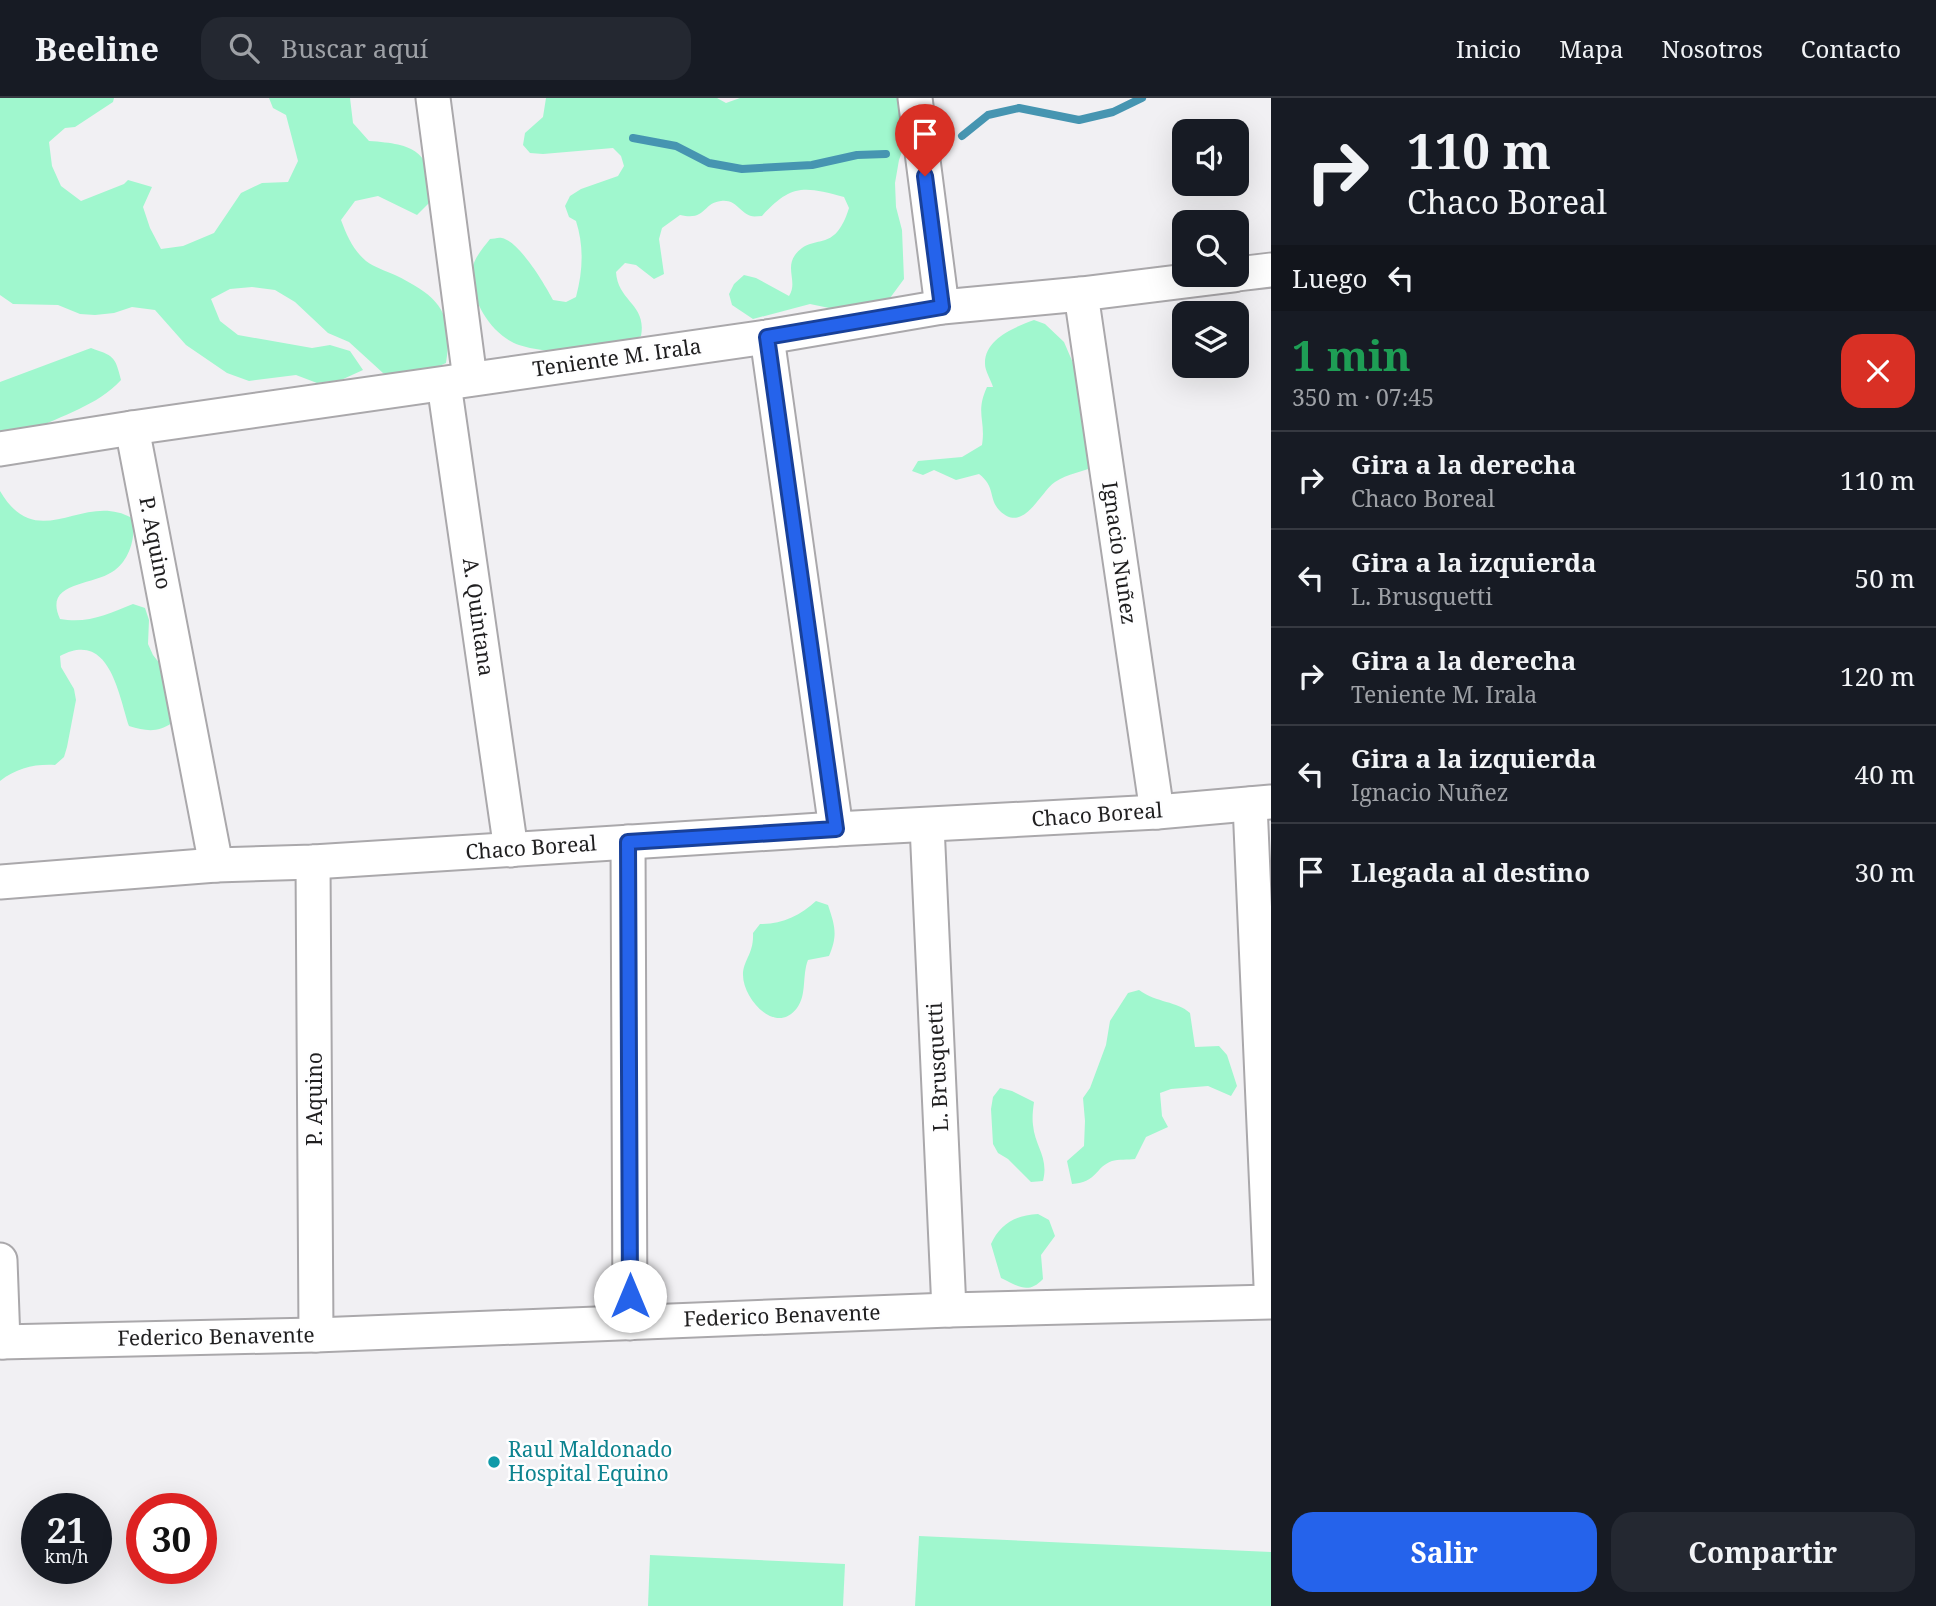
<!DOCTYPE html>
<html lang="es">
<meta charset="utf-8">
<style>
body{margin:0;font-family:"Noto Serif",serif;background:#242831;color:#f1f3f6;height:100vh;display:flex;flex-direction:column;font-size:26px;white-space:nowrap}
*{box-sizing:border-box;margin:0}
p{font-size:23px;color:#9ea1a6}
.icon{flex:none;width:38px;height:38px;fill:none;stroke:currentColor;stroke-width:2;stroke-linecap:round;stroke-linejoin:round}
.map{position:relative;flex:1;overflow:hidden}
.panel{display:flex;flex-direction:column;background:#171b24;width:665px}
.panel>*{flex:none}
.hud{background:#171b24;color:#f1f3f6;overflow:hidden}
.fabs{position:absolute;left:1172px;top:21px;display:grid;gap:14px}
.fabs a{display:grid;place-items:center;width:77px;height:77px;border-radius:14px;background:#171b24;box-shadow:0 7px 28px #0002;font-size:35px}
.speed{position:absolute;left:21px;top:1395px;display:flex;gap:14px;font-size:35px;font-weight:700;text-align:center}
.speed>*{display:grid;place-content:center;width:91px;height:91px;border-radius:50%;background:#171b24;box-shadow:0 7px 28px #0002;line-height:1}
.speed small{font-size:18px;font-weight:400}
.speed .limit{border:10px solid #d22;background:#fff;color:#111}
.pin{position:absolute;display:grid;place-items:center;width:60px;height:60px;color:#fff;margin:-72px -30px;border-radius:50% 50% 50% 0;rotate:-45deg;box-shadow:0 0 7px #0007}
.pin .icon{rotate:45deg}
.me{position:absolute;width:77px;margin:-38px;rotate:0deg;stroke-linejoin:round;filter:drop-shadow(0 0 5px #0008)}
.turn{display:flex;align-items:center;gap:24px;height:147px;padding:0 21px;font-size:32px}
.turn .icon{width:91px;height:91px;stroke-width:2.5}
.turn b{display:block;font-size:49px;line-height:60px}
.then{display:flex;align-items:center;height:66px;padding:0 21px;background:#0003;gap:14px;font-size:26px}
.round{display:grid;place-items:center;flex:none;width:74px;height:74px;border-radius:21px;background:#242831}
.head{display:flex;align-items:center;justify-content:space-between;height:119px;padding:0 21px}
h1{font-size:42px;font-weight:700;line-height:52px;color:#1e9e55}
.action{display:flex;gap:14px;margin-top:auto;padding:14px 21px}
.action a{flex:1;height:80px;border-radius:21px;background:#2563eb;color:#fff;font-size:28px;font-weight:700;line-height:80px;text-align:center}
.action a+a{background:#242831;color:#f1f3f6}
ul{padding:0;list-style:none}
li{display:flex;align-items:center;gap:21px;height:98px;padding:0 21px;border-top:2px solid #363941}
li div{flex:1}
li b{display:block;font-size:26px}
li em{font-style:normal}
header{display:flex;align-items:center;gap:42px;box-sizing:border-box;height:98px;padding:0 35px;background:#171b24;border-bottom:2px solid #363941}
header strong{font-size:33px}
nav{display:flex;gap:38px;margin-inline-start:auto;font-size:24px}
.search{width:490px;height:63px;background:#242831;display:flex;align-items:center;gap:18px;box-sizing:border-box;padding:0 24px;border-radius:21px;color:#9ea1a6;font-size:26px}
main{display:flex;flex:1;min-height:0}
.map>svg:first-child{display:block}
.green{fill:#a0f7ce}
.lines{fill:none;stroke-linecap:round;stroke-linejoin:round}
.stream{stroke:#4695b1;stroke-width:8}
.minor-casing{stroke:#aaa8ab;stroke-width:37}
.minor{stroke:#fff;stroke-width:33}
.route-casing{stroke:#184099;stroke-width:18}
.route{stroke:#2563eb;stroke-width:12}
.culture-dot{fill:#0f9aa8;stroke:#fefeff;stroke-width:2.5}
.labels{text-anchor:middle;stroke-width:5;stroke-linejoin:round;paint-order:stroke}
.street-label{font-size:21px;fill:#1f1e1f;stroke:#fefeff}
.culture-label{font-size:21px;fill:#0d838f;stroke:#fefeff;text-anchor:start}
</style>
<header>
<strong>Beeline</strong>
<div class="search"><svg class="icon" aria-label="search" viewBox="0 0 24 24"><circle cx="10" cy="10" r="6"/><path d="M15 15l6 6"/></svg>Buscar aquí</div>
<nav><a>Inicio</a><a>Mapa</a><a>Nosotros</a><a>Contacto</a></nav>
</header>
<main>
<div class="map">
<svg width="1271" height="1508" viewBox="0 0 1271 1508">
<rect width="100%" height="100%" fill="#f1f0f3"/>
<g class="green">
<path d="M 0,0 L 114,0 L 113,4 L 75,29 L 65,30 L 49,44 L 52,68 L 61,88 L 81,103 L 124,86 L 128,82 L 152,89 L 143,109 L 150,130 L 161,151 L 183,148 L 214,135 L 241,95 L 262,85 L 288,84 L 298,63 L 286,17 L 273,10 L 269,0 L 350,0 L 353,25 L 369,43 C 415,46 430,53 434,100 L 417,117 L 378,98 L 355,103 L 341,122 C 347,138 353,152 366,163 C 374,169 386,173 395,177 C 440,199 454,215 446,265 L 406,283 L 383,275 L 349,244 L 328,235 L 295,204 L 275,192 L 252,189 L 230,191 L 211,201 L 220,223 L 238,237 L 312,250 L 330,247 L 350,253 L 363,272 L 341,282 L 317,285 L 296,277 L 249,283 L 227,275 L 186,247 L 155,212 L 132,209 L 114,215 L 95,217 L 80,216 L 58,207 L 13,206 L 0,197 Z"/>
<path d="M 546,0 L 717,0 L 726,5 L 740,0 L 907,0 L 912,26 L 899,62 L 895,85 L 896,109 L 902,132 L 904,181 L 890,200 L 870,209 L 834,211 L 810,206 L 753,221 L 732,207 L 729,196 L 734,186 L 744,177 L 756,180 L 789,198 C 798,184 785,171 795,157 C 814,133 834,158 849,110 L 844,99 C 805,89 792,85 762,118 C 758,118 754,119 751,118 C 739,114 736,101 721,103 C 702,105 707,123 680,117 L 662,130 L 659,141 L 664,176 L 654,181 L 636,167 L 625,165 L 616,174 C 618,204 647,206 641,238 C 610,256 553,258 519,247 C 492,238 469,201 472,173 C 473,161 483,150 490,141 C 494,141 498,139 502,140 C 520,144 545,187 553,202 L 566,204 L 576,199 C 583,173 584,148 576,123 L 569,119 L 565,108 L 570,98 L 581,91 L 618,78 L 624,68 L 621,58 L 613,50 L 543,56 L 530,55 L 523,47 L 525,35 L 543,19 Z"/>
<path d="M 1034,222 L 1045,226 L 1064,244 L 1073,265 L 1096,291 L 1097,368 C 1084,373 1067,376 1055,384 C 1040,394 1024,436 1000,413 C 988,401 996,389 979,376 L 956,382 L 934,372 L 923,377 L 912,373 L 918,363 L 962,359 L 982,347 C 986,322 975,315 987,289 L 993,289 C 991,282 985,273 985,266 C 984,241 1015,229 1034,222 Z"/>
<path d="M 91,250 C 113,258 115,257 121,282 C 97,308 62,317 31,333 C 20,340 9,354 0,364 L 0,284 Z"/>
<path d="M 0,393 C 38,458 83,392 132,420 C 137,438 129,464 112,474 C 91,488 43,484 60,521 C 88,526 108,516 133,506 L 145,510 L 149,522 L 148,546 L 153,557 L 168,576 L 172,625 C 157,635 146,633 129,628 C 118,594 109,532 60,558 L 61,569 L 74,591 L 76,602 L 67,649 L 64,659 L 55,667 C 34,666 17,670 0,683 Z"/>
<path d="M 816,803 L 828,807 C 835,828 838,837 829,858 L 808,862 C 802,877 807,897 797,910 C 776,938 743,901 743,877 C 743,862 754,856 753,835 L 760,826 C 781,827 801,817 816,803 Z"/>
<path d="M 1139,892 C 1157,905 1177,903 1190,915 L 1195,949 L 1219,948 L 1227,957 L 1237,988 L 1231,998 L 1208,988 L 1171,991 L 1160,995 L 1162,1018 L 1168,1029 L 1146,1039 L 1135,1061 C 1128,1062 1118,1061 1112,1063 C 1095,1069 1098,1084 1072,1086 L 1067,1063 L 1084,1048 L 1085,1023 L 1083,1000 L 1090,990 L 1106,947 L 1110,923 L 1128,895 Z"/>
<path d="M 1000,990 L 1012,993 L 1034,1004 C 1033,1011 1032,1020 1033,1027 C 1035,1049 1049,1059 1043,1083 L 1031,1084 L 1008,1061 L 998,1055 L 993,1046 L 991,1011 L 993,999 Z"/>
<path d="M 1038,1116 L 1049,1122 L 1055,1138 L 1041,1157 L 1043,1181 C 1028,1197 1018,1188 1001,1180 L 991,1146 C 1000,1126 1016,1117 1038,1116 Z"/>
<polygon points="919,1438 1271,1454 1271,1508 915,1508"/>
<polygon points="650,1457 845,1466 843,1508 648,1508"/>
</g>
<g class="lines">
<g class="stream">
<polyline points="962,38 988,17 1019,10 1079,22 1113,14 1142,0"/>
<polyline points="633,40 676,48 709,65 742,71 812,67 857,57 886,56"/>
</g>
<g class="minor-casing">
<g id="minor">
<polyline points="433,0 470,281"/>
<polyline points="915,0 942,209"/>
<polyline points="1237,176 1271,172"/>
<polyline points="1081,196 1157,714"/>
<polyline points="767,239 836,731"/>
<polyline points="444,286 511,752"/>
<polyline points="132,330 216,767"/>
<polyline points="0,351 132,330 767,239 942,209 1081,196 1234,177"/>
<polyline points="1250,706 1271,1187"/>
<polyline points="927,727 949,1212"/>
<polyline points="628,744 630,1225"/>
<polyline points="313,764 316,1237"/>
<polyline points="0,784 216,767 313,764 836,731 1157,714 1271,704"/>
<polyline points="0,1162 3,1244"/>
<polyline points="0,1244 316,1237 949,1212 1271,1204"/>
</g>
</g>
<use href="#minor" class="minor"/>
</g>
<g class="lines">
<g class="route-casing">
<polyline id="route" points="630,1198 628,744 836,731 767,239 942,209 925,78"/>
</g>
<use href="#route" class="route"/>
</g>
<circle class="culture-dot" cx="494" cy="1364" r="7"/>
<g class="labels">
<g class="street-label">
<text transform="translate(617 260) rotate(-8)" y="7">Teniente M. Irala</text>
<text transform="translate(155 445) rotate(79)" y="7">P. Aquino</text>
<text transform="translate(1119 455) rotate(82)" y="7">Ignacio Nuñez</text>
<text transform="translate(478 519) rotate(82)" y="7">A. Quintana</text>
<text transform="translate(1097 717) rotate(-4)" y="7">Chaco Boreal</text>
<text transform="translate(531 750) rotate(-4)" y="7">Chaco Boreal</text>
<text transform="translate(938 969) rotate(-93)" y="7">L. Brusquetti</text>
<text transform="translate(315 1001) rotate(-90)" y="7">P. Aquino</text>
<text transform="translate(782 1218) rotate(-2)" y="7">Federico Benavente</text>
<text transform="translate(216 1239) rotate(-1)" y="7">Federico Benavente</text>
</g>
<g class="culture-label">
<text x="508" y="1359">Raul Maldonado<tspan x="508" dy="24">Hospital Equino</tspan></text>
</g>
</g>
</svg>
<div class="fabs">
<a><svg class="icon" aria-label="sound" viewBox="0 0 24 24"><path d="M4 9h4l5-4v14l-5-4H4zM17 9q2 3 0 6"/></svg></a>
<a><svg class="icon" aria-label="search" viewBox="0 0 24 24"><circle cx="10" cy="10" r="6"/><path d="M15 15l6 6"/></svg></a>
<a><svg class="icon" aria-label="layers" viewBox="0 0 24 24"><path d="M12 4l9 5-9 5-9-5zM3 14l9 5 9-5"/></svg></a>
</div>
<div class="speed"><div>21<small>km/h</small></div><div class="limit">30</div></div>
<div class="pin" style="left:925px;top:78px;background:#d93025"><svg class="icon" aria-label="arrive" viewBox="0 0 24 24"><path d="M6 21V4h12l-3 4 3 4H6"/></svg></div>
<svg class="me" style="left:630px;top:1198px" viewBox="-20 -20 40 40"><circle r="19" fill="#fff"/><path d="M0-13L10 11 0 6-10 11z" fill="#2563eb"/></svg>
</div>
<section class="panel">
<div class="hud">
<div class="turn"><svg class="icon" aria-label="right" viewBox="0 0 24 24"><path d="M7 20v-9h11M14 6l5 5-5 5"/></svg><div><b>110 m</b>Chaco Boreal</div></div>
<div class="then">Luego<svg class="icon" aria-label="left" viewBox="0 0 24 24"><path d="M17 20v-9H6M10 6l-5 5 5 5"/></svg></div>
</div>
<div class="head"><div><h1>1 min</h1><p>350 m · 07:45</p></div><a class="round" style="background:#d93025;color:#fff"><svg class="icon" aria-label="close" viewBox="0 0 24 24"><path d="M6 6l12 12M18 6L6 18"/></svg></a></div>
<ul>
<li><svg class="icon" aria-label="right" viewBox="0 0 24 24"><path d="M7 20v-9h11M14 6l5 5-5 5"/></svg><div><b>Gira a la derecha</b><p>Chaco Boreal</p></div><em>110 m</em></li>
<li><svg class="icon" aria-label="left" viewBox="0 0 24 24"><path d="M17 20v-9H6M10 6l-5 5 5 5"/></svg><div><b>Gira a la izquierda</b><p>L. Brusquetti</p></div><em>50 m</em></li>
<li><svg class="icon" aria-label="right" viewBox="0 0 24 24"><path d="M7 20v-9h11M14 6l5 5-5 5"/></svg><div><b>Gira a la derecha</b><p>Teniente M. Irala</p></div><em>120 m</em></li>
<li><svg class="icon" aria-label="left" viewBox="0 0 24 24"><path d="M17 20v-9H6M10 6l-5 5 5 5"/></svg><div><b>Gira a la izquierda</b><p>Ignacio Nuñez</p></div><em>40 m</em></li>
<li><svg class="icon" aria-label="arrive" viewBox="0 0 24 24"><path d="M6 21V4h12l-3 4 3 4H6"/></svg><div><b>Llegada al destino</b></div><em>30 m</em></li>
</ul>
<div class="action"><a>Salir</a><a>Compartir</a></div>
</section>
</main>
